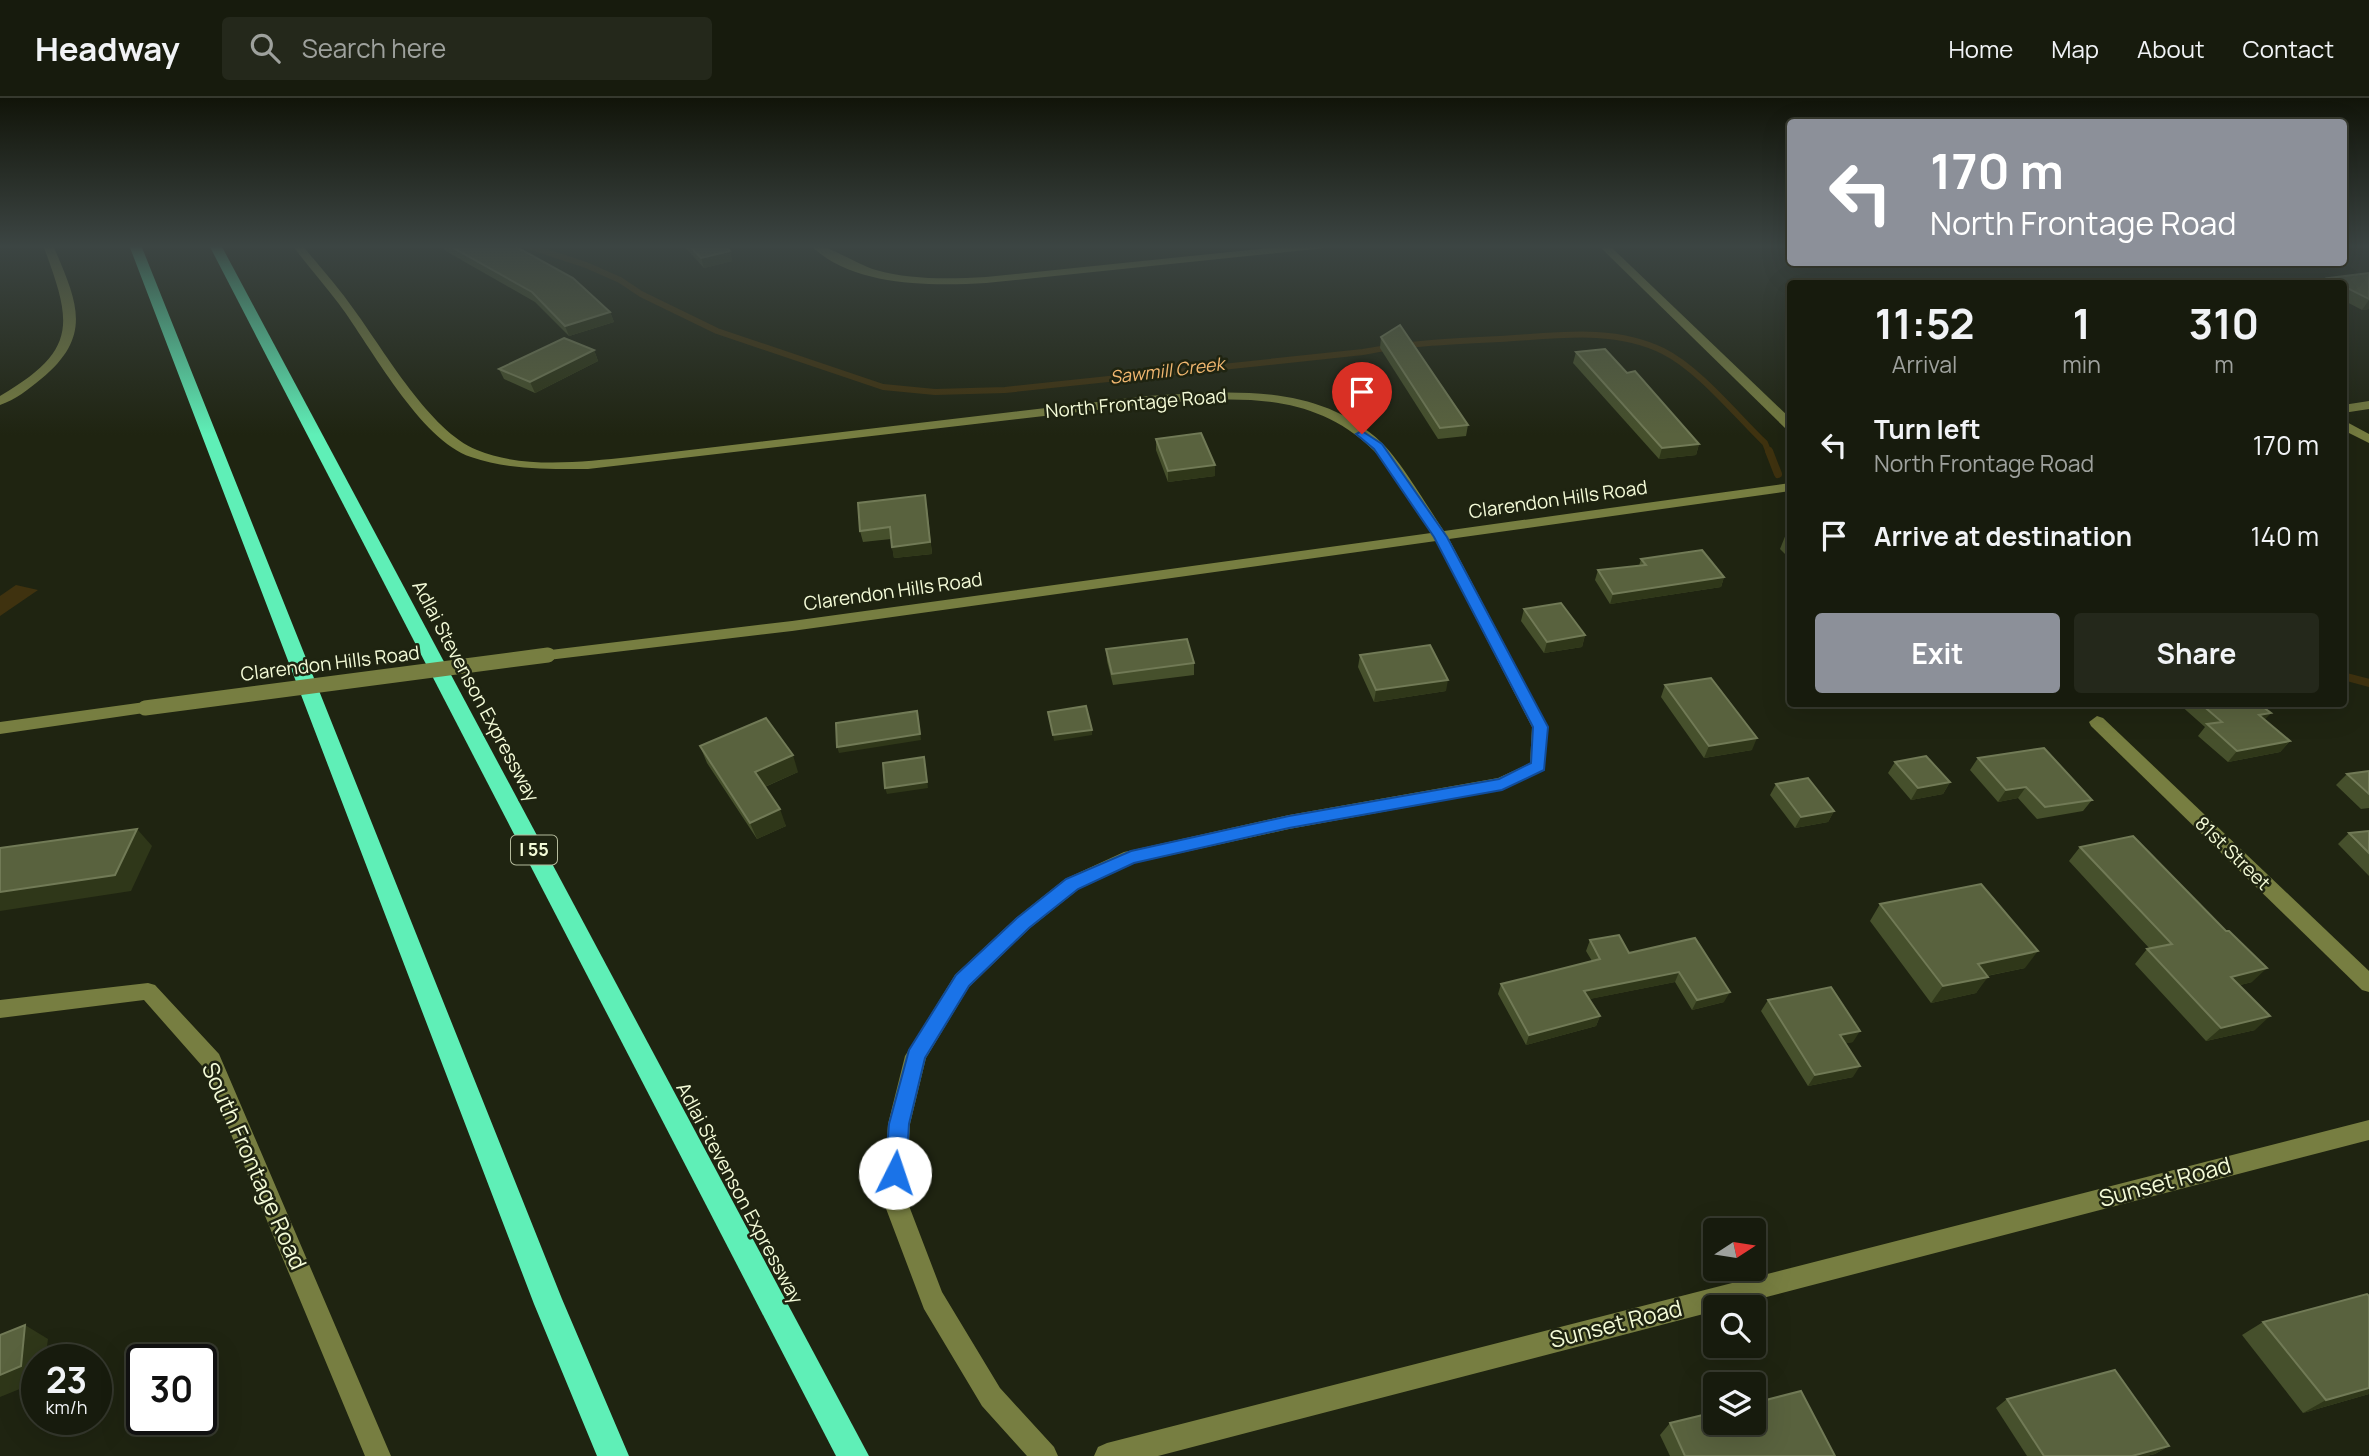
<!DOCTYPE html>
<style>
body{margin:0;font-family:Manrope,sans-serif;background:#24281b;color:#f1f3f6;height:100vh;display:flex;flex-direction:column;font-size:26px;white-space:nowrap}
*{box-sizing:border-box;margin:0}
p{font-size:23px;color:#9ea19d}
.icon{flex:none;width:38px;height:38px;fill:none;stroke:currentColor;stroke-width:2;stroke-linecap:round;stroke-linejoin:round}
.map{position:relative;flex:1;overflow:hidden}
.sheet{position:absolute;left:1787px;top:182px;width:560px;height:427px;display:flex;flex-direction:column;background:#171b0d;border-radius:7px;box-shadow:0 7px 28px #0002,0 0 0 2px #36392e}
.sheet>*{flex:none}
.top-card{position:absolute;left:1787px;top:21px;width:560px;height:147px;border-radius:7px;box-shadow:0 7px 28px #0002,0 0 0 2px #36392e;background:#8c9099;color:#fff;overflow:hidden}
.needle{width:46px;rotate:78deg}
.controls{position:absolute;left:1703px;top:1120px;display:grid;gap:14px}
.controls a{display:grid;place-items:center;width:63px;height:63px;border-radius:7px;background:#171b0d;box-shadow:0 7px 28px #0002,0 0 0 2px #36392e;font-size:35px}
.speed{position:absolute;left:21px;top:1246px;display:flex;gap:14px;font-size:35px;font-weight:700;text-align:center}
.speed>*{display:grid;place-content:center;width:91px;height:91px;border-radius:50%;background:#171b0d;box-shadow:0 7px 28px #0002,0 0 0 2px #36392e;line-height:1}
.speed small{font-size:18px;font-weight:400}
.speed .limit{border:4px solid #111;border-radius:10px;background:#fff;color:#111}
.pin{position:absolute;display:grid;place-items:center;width:60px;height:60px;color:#fff;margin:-72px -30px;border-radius:50% 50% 50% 0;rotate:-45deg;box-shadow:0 0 7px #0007}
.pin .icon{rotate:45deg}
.me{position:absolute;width:77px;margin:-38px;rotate:4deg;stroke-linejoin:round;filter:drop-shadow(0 0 5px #0008)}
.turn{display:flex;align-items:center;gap:24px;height:147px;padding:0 28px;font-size:32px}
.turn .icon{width:91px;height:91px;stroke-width:2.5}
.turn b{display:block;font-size:49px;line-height:60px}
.eta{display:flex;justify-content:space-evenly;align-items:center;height:119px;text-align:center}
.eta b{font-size:42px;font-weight:700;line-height:49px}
.button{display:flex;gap:14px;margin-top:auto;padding:14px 28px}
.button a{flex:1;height:80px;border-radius:7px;background:#8c9099;color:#fff;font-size:28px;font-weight:700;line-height:80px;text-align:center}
.button a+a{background:#24281b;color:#f1f3f6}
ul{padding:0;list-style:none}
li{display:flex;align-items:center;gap:21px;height:91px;padding:0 28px}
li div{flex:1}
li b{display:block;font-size:26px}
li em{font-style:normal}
header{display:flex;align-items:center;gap:42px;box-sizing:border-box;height:98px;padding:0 35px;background:#171b0d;border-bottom:2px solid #36392e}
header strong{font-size:33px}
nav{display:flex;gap:38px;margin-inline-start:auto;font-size:24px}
.search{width:490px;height:63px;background:#24281b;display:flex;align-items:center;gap:18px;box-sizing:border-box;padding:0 24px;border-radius:7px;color:#9ea19d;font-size:26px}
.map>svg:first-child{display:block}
.water{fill:#3f320f}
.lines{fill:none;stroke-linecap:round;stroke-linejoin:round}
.stream-far1{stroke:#3f320f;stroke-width:6}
.stream{stroke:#3f320f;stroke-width:8}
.minor{fill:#777e41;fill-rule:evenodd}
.highway{fill:#5fefb7;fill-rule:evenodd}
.minor-bridge{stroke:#777e41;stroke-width:15}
.wall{fill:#46502c}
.shaded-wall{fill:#2f3719}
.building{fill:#59623e;stroke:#717a56;stroke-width:2}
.route{fill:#1a73e8;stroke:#114b97;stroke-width:2}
.labels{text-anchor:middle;stroke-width:5;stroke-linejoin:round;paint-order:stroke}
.far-water-label{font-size:18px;font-style:italic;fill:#f1b770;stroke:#1f2411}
.shield{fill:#1f2411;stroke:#b4ba9c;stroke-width:2}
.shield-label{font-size:18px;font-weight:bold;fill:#f4fbd8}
.street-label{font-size:19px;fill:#f4fbd8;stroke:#1f2411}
.near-street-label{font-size:23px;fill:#f4fbd8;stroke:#1f2411}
</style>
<header>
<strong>Headway</strong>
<div class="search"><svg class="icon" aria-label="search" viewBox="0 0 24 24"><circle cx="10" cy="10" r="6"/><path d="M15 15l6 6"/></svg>Search here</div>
<nav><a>Home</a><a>Map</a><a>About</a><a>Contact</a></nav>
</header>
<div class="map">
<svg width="2369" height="1358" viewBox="0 0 2369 1358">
<rect width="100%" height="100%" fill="#1f2411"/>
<polygon class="water" points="16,487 38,492 0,518 0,498"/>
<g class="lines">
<path class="stream-far1" d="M 525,147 L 586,167 L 620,182 L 641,196 L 717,233 L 883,289 L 935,294 L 1005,292 L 1363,254 C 1409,245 1454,243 1500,241 C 1554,238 1613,228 1663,253 C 1699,271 1735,316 1765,345 L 1769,355"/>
<g class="stream">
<polyline points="1769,353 1778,376"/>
<polyline points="2343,578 2369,585"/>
</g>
<g class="minor">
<path d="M 43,147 L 53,147 C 76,202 95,237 41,281 C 29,291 15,302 0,307 L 0,298 C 79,252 72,225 43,147 Z"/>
<path d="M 292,147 L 302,147 C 320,169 339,190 355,213 C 385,254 430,333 477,352 C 523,371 581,364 630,359 L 1148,298 C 1229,293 1318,284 1382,345 C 1402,365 1427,408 1444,433 L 1790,385 L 1790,393 L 1449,441 L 1548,629 L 1544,672 L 1502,692 L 1289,731 L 1135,765 L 1079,791 L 1030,830 L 969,889 L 926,960 L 910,1026 L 906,1100 L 942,1194 L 1000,1290 L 1054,1349 L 1058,1358 L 1027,1358 L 982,1308 L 924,1211 L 882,1100 L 888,1026 L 905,958 L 955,877 L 1016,820 L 1065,781 L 1124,754 L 1289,717 L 1498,680 L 1530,665 L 1532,629 L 1436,443 L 792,533 L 548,562 L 542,561 L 540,557 L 542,553 L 792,523 L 1431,435 C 1415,411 1391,369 1372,351 C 1309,290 1228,300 1148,306 L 588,371 C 548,371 509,372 471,359 C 420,342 371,249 339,206 C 324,186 307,167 292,147 Z"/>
<path d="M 810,147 C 829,146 855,166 876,172 C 911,182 949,181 986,179 L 1298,147 L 1330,147 L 1325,150 L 986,185 C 930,188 853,189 810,147 Z"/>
<polygon points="1598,147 1609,147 1790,320 1790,331 1785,330"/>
<polygon points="2369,303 2369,311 2343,315 2343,307"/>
<polygon points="2343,322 2369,336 2369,345 2343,332"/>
<polygon points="145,604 151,606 153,610 151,614 0,636 0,624"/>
<polygon points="2097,618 2103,620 2369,873 2369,894 2362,892 2091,628 2089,624"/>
<polygon points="148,885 155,887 219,956 391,1358 365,1358 203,969 144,902 0,920 0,902"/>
<polygon points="2369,1022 2369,1042 1728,1209 1715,1209 1715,1213 1158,1358 1094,1358 1098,1349 1107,1345"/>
</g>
<g class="highway">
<polygon points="129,147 141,147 562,1201 629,1358 597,1358 534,1206"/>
<polygon points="209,147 221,147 869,1358 836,1358"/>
</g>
<polyline class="minor-bridge" points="145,610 548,557"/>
</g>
<g class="wall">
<polygon points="442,147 513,147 610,214 614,224 569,238 535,204 444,152"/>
<polygon points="683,147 724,147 730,153 732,163 704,170"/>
<polygon points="2369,175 2369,211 2362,212 2343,202 2343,186 2324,186 2328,180"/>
<polygon points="1381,239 1468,327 1466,338 1438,341 1380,250"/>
<polygon points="594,252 598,263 535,295 504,281 499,271"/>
<polygon points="1576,254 1627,275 1699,346 1696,357 1659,361 1573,265"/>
<polygon points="1156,341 1215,378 1168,384 1156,352"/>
<polygon points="927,409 932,456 894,460 891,441 863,444 860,433"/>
<polygon points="1786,436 1790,436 1790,461 1780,451"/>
<polygon points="1641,461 1724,479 1721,489 1610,506 1595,482 1598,472 1639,468"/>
<polygon points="1524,511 1585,537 1582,549 1544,555 1521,523"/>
<polygon points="1106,551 1194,565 1194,577 1113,587 1107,563"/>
<polygon points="1360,557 1446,593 1374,604 1358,569"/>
<polygon points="1665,587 1752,652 1704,660 1661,599"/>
<polygon points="1909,606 1950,606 1914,611"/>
<polygon points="2179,606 2259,606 2265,622 2290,643 2280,654 2228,664 2198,638 2205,629"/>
<polygon points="700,648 798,674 765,689 786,728 757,741 707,665"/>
<polygon points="1978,660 2092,702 2083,713 2037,721 2018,700 1998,704 1970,672"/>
<polygon points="1895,664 1950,684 1943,696 1911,702 1888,675"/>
<polygon points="2369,673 2369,710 2361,711 2336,687 2347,676"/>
<polygon points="1776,686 1834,713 1828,724 1795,730 1770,697"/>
<polygon points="2369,733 2369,778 2338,746 2349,735"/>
<polygon points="2080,749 2226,833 2252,884 2240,887 2255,932 2206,943 2135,866 2147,851 2150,851 2069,763"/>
<polygon points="1880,806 2025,870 1987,878 1976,895 1931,905 1870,823"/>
<polygon points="1695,840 1724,904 1692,912 1675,884 1589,901 1600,918 1596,928 1526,947 1498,896 1501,886 1592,863 1586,853 1590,842 1629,855"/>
<polygon points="1768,902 1853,944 1845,945 1853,979 1808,988 1761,913"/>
<polygon points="2369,1198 2369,1296 2303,1315 2242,1237 2263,1224"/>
<polygon points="2007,1301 2169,1348 2155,1356 2146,1358 2027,1358 1996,1310"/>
<polygon points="1670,1325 1835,1358 1670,1358 1660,1337"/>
</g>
<g class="shaded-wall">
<polygon points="730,153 732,163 704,170 701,160"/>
<polygon points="2369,202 2369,211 2362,212"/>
<polygon points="610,214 614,224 569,238 565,228"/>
<polygon points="594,252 598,263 535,295 530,284"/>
<polygon points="1699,346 1696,357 1659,361 1662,350"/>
<polygon points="1215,367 1215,378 1168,384 1168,373"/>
<polygon points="925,397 932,456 894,460 892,449"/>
<polygon points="1724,479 1721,489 1610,506 1613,496"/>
<polygon points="1585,537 1582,549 1544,555 1547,544"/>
<polygon points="1448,582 1446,593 1374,604 1376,592"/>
<polygon points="1917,606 1950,606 1914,611"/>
<polygon points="917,613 921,642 839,655 837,649"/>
<polygon points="2271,615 2261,626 2259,617"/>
<polygon points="1092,632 1092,637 1054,643 1053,637"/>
<polygon points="1757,640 1752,652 1704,660 1709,648"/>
<polygon points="2290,643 2280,654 2228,664 2237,653"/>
<polygon points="793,657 798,674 760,691 755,674"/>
<polygon points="925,665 928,690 887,696 885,690"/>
<polygon points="1950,684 1943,696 1911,702 1918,690"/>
<polygon points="2026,689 2018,700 1998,704 2006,692"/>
<polygon points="780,711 786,728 757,741 750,725"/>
<polygon points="1834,713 1828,724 1795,730 1801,719"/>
<polygon points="137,731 152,748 131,793 0,813 0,794"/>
<polygon points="2038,853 2025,870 1966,882 1978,866"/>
<polygon points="2267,870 2252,884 2217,893 2231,879"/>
<polygon points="1679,874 1675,884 1580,903 1584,893"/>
<polygon points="1988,879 1976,895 1931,905 1943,888"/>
<polygon points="1730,894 1724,904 1692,912 1697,902"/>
<polygon points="1600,918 1596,928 1526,947 1529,937"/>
<polygon points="2270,918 2255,932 2206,943 2221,930"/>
<polygon points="1860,933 1853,944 1832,948 1840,937"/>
<polygon points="1860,968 1853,979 1808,988 1815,977"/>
<polygon points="25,1227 48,1241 45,1262 37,1262 37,1284 0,1299 0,1277"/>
<polygon points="2369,1290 2369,1296 2303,1315 2326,1302"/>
<polygon points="2169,1348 2155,1356 2146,1358 2132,1358"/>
</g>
<g class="building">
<polygon points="448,147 513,147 573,180 610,214 565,228 532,194"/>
<polygon points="689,147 724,147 730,153 701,160"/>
<polygon points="2369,175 2369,201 2343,188 2343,186 2339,186 2328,180"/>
<polygon points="1400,227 1468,327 1440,330 1381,239"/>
<polygon points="564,240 594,252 530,284 499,271"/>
<polygon points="1605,251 1627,275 1635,273 1699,346 1662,350 1576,254"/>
<polygon points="1201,335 1215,367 1168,373 1156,341"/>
<polygon points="925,397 930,444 892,449 890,429 860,433 858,405"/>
<polygon points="1702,452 1724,479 1613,496 1598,472 1646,467 1641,461"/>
<polygon points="1561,505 1585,537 1547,544 1524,511"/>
<polygon points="1187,541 1194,565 1112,576 1106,551"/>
<polygon points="1430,547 1448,582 1376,592 1360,557"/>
<polygon points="1711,580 1757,640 1709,648 1665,587"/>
<polygon points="2201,606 2259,606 2271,615 2259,617 2290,643 2237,653 2207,626 2222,624"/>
<polygon points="1086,608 1092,632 1053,637 1048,614"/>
<polygon points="917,613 920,636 837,649 836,625"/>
<polygon points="766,620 793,657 755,674 780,711 750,725 700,648"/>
<polygon points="2044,650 2092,702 2045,709 2026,689 2006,692 1978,660"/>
<polygon points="1926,658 1950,684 1918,690 1895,664"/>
<polygon points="924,659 927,684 885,690 883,665"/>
<polygon points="2369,673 2369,696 2347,676"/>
<polygon points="1808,680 1834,713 1801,719 1776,686"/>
<polygon points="137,731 115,777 0,794 0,750"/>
<polygon points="2369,733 2369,755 2349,735"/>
<polygon points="2133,738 2226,833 2229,833 2267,870 2231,879 2270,918 2221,930 2147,851 2172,846 2080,749"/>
<polygon points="1981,786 2038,853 1978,866 1988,879 1943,888 1880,806"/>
<polygon points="1619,837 1629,855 1695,840 1730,894 1697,902 1679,874 1584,893 1600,918 1529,937 1501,886 1600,861 1590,842"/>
<polygon points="1831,889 1860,933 1840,937 1860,968 1815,977 1768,902"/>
<polygon points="2367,1196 2369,1198 2369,1290 2326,1302 2263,1224"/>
<polygon points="25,1227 21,1268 0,1277 0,1237"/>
<polygon points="2115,1272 2169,1348 2132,1358 2044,1358 2007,1301"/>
<polygon points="1801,1293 1835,1358 1685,1358 1670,1325 1715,1314 1715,1325 1754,1325 1754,1305"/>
</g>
<linearGradient id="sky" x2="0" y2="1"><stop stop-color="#111409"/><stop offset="0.44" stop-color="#3c4543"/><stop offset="1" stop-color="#3c4543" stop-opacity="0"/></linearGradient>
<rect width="2369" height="337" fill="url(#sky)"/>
<polygon class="route" points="1362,333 1382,346 1447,439 1548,629 1544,672 1502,692 1289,730 1134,765 1078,791 1029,830 969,888 925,960 909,1026 906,1075 903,1082 895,1085 888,1082 885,1075 889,1026 909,952 956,877 1017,820 1066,781 1131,753 1289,718 1499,681 1531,665 1533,629 1434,439 1374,351 1356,336"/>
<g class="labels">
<g class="far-water-label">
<text transform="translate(1167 273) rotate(-7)" y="6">Sawmill Creek</text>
</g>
<rect class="shield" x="511" y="737.5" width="46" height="29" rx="5"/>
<g class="shield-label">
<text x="534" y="758">I 55</text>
</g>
<g class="street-label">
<text transform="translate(1136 305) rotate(-5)" y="7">North Frontage Road</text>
<text transform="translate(1558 401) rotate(-8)" y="7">Clarendon Hills Road</text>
<text transform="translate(893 493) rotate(-8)" y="7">Clarendon Hills Road</text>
<text transform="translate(330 565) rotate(-7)" y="7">Clarendon Hills Road</text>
<text transform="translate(476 593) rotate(62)" y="7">Adlai Stevenson Expressway</text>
<text transform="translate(2233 755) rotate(44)" y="7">81st Street</text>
<text transform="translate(740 1095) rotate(62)" y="7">Adlai Stevenson Expressway</text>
</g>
<g class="near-street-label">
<text transform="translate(254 1068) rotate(66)" y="8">South Frontage Road</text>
<text transform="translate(2165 1084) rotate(-15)" y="8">Sunset Road</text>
<text transform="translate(1616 1226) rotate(-14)" y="8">Sunset Road</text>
</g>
</g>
</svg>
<div class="controls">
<a><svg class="needle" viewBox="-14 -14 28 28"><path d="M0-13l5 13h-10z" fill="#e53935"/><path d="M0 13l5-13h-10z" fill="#9ea19d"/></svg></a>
<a><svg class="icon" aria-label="search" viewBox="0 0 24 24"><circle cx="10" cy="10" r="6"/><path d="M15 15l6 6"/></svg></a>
<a><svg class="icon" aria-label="layers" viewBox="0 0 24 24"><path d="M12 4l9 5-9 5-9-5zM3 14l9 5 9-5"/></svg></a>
</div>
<div class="speed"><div>23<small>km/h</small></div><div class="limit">30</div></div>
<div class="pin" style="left:1362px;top:336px;background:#d93025"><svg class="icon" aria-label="arrive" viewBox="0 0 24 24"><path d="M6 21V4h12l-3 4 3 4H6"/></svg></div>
<svg class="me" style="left:895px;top:1075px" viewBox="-20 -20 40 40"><circle r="19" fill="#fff"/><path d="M0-13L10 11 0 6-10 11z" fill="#1a73e8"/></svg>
<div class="top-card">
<div class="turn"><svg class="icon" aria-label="left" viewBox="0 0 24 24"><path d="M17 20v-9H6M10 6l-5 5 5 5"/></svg><div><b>170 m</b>North Frontage Road</div></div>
</div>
<section class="sheet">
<div class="eta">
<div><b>11:52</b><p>Arrival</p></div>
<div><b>1</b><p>min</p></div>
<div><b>310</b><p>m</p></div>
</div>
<ul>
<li><svg class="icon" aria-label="left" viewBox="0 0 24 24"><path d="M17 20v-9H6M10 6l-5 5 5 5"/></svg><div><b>Turn left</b><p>North Frontage Road</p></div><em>170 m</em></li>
<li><svg class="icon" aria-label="arrive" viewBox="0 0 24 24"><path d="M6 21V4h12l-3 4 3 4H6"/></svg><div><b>Arrive at destination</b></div><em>140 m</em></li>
</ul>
<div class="button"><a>Exit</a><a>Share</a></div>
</section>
</div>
